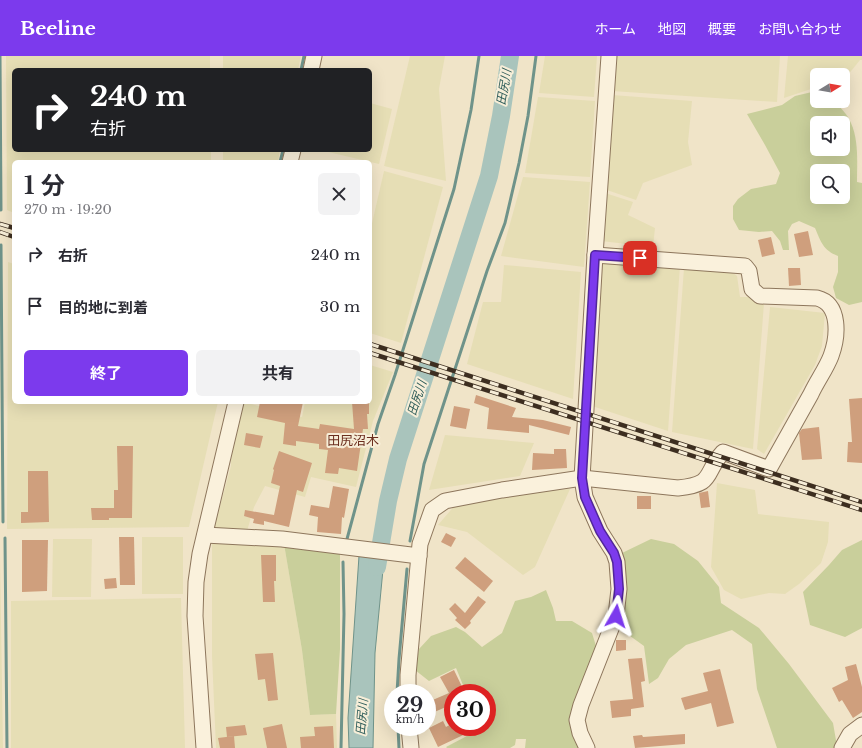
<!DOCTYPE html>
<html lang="ja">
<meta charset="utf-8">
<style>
body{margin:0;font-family:"Libre Baskerville","Noto Sans JP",serif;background:#f2f2f3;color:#2b2b33;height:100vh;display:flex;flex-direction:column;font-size:15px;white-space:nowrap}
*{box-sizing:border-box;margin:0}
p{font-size:13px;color:#7c7c81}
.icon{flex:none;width:22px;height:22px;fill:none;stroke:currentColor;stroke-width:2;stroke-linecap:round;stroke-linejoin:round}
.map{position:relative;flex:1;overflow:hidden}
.sheet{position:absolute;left:12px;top:104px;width:360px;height:244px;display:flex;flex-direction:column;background:#fff;border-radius:6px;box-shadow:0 4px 16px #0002}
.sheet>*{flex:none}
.top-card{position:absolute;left:12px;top:12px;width:360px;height:84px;border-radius:6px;box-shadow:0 4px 16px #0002;background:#202124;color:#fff;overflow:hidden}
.needle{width:26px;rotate:79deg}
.fabs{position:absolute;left:810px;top:12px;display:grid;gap:8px}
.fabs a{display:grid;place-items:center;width:40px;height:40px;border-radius:6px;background:#fff;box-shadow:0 4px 16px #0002;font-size:20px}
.speed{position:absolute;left:384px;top:628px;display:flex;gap:8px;font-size:20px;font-weight:700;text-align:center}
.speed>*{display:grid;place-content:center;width:52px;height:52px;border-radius:50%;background:#fff;box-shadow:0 4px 16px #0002;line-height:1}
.speed small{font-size:10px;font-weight:400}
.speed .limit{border:6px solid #d22;background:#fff;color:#111}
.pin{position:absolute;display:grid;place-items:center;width:34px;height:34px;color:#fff;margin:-17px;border-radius:8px;box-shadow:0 2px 6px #0006}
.me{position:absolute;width:44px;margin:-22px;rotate:6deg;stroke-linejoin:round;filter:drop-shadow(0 0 3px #0008)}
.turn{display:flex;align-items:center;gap:14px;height:84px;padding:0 12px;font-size:18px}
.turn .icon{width:52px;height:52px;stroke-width:2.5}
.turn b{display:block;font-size:28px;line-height:34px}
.round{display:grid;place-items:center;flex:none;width:42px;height:42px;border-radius:6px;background:#f2f2f3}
.head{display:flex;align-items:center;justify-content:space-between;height:68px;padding:0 12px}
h1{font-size:24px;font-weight:700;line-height:30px}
.primary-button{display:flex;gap:8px;margin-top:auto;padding:8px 12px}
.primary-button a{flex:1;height:46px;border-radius:6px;background:#7c3aed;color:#fff;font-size:16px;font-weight:700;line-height:46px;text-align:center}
.primary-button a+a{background:#f2f2f3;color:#2b2b33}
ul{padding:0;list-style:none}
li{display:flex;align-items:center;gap:12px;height:52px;padding:0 12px}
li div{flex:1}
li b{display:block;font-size:15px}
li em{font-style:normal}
header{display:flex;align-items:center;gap:24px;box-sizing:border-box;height:56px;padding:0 20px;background:#7c3aed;color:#fff}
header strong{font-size:19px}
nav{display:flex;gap:22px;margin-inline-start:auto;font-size:14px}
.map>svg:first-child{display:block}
.farmland{fill:#e6deb5}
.green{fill:#c9cf9b;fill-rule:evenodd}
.water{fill:#a9c4bc;stroke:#6f938a}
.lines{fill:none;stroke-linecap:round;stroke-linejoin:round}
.stream{stroke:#6f938a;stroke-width:3}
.river{stroke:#a9c4bc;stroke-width:18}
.building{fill:#cf9f7d}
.minor-casing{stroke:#8d765c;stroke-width:17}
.minor{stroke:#faf1dc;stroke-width:15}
.rail-casing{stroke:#3d2e20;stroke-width:4.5}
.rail{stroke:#f7eed8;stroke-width:3;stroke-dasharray:9;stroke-linecap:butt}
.route-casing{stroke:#51269a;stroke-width:10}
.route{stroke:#7c3aed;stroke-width:7}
.labels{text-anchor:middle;stroke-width:4;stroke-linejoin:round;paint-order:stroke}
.water-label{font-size:12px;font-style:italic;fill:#2f5d5a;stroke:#f7eed8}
.quarter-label{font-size:13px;fill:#6b2e1e;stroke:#f7eed8}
</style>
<header>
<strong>Beeline</strong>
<nav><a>ホーム</a><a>地図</a><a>概要</a><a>お問い合わせ</a></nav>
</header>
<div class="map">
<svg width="862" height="692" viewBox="0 0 862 692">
<rect width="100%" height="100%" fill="#f0e4c8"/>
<g class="farmland">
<polygon points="6,0 210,0 210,14 14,14 14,94 211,94 211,106 14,106 14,157 7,154"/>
<polygon points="223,0 301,0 298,14 223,14"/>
<polygon points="410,0 445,0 439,33 446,125 384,110"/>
<polygon points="545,0 597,0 594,41 539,37"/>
<polygon points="615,0 780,0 777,46 612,35"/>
<polygon points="788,0 862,0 862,4 860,4 847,20 843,22 843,19 817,19 817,31 784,42"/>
<polygon points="612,39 692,45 688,86 692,109 643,127 636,144 604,133"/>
<polygon points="538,41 595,45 590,121 525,117"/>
<polygon points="370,47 392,53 379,108 320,94 370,94"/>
<polygon points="223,94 280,94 278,106 223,106"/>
<polygon points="384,115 443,131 401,287 370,277 370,176"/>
<polygon points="523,121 590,126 584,211 501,200"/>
<polygon points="605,137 633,146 628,159 655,172 653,191 601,185"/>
<polygon points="602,205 680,210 668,375 592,350"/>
<polygon points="8,206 14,208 14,346 218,346 189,471 7,473"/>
<polygon points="504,209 581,216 573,343 467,308 483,246 501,246"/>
<polygon points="684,212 730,215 737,220 740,241 750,241 764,247 753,393 672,376"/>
<polygon points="770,251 825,257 822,290 815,309 764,398 757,393"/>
<polygon points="370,309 393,316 373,365 356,431 311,421 305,441 265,430 254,451 247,475 214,472 231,410 231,403 243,346 302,361 305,346 370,346"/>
<polygon points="445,379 534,387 520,420 429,434"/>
<polygon points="717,427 755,434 758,458 829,466 828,486 821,507 799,528 785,538 769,537 741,543 724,534 711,511"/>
<polygon points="570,433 535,511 523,519 467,476 438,469 456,448 510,437"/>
<rect x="142" y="481" width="41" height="57"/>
<polygon points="53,483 92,483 91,541 52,541"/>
<polygon points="212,485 284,488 302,594 310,659 336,658 337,692 216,692 212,600"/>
<polygon points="0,499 3,692 0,692"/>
<polygon points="181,542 185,692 11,692 11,545"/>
</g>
<g class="green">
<path d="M 812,36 L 817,37 L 817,45 L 834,45 C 840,51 848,59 851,67 C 859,85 857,108 857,126 L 862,127 L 862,246 L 849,249 L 836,242 L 833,231 L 838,216 L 838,200 C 823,194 821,186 815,172 L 799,165 L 792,168 L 788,175 L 789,194 L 783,194 L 780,185 L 772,175 L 759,176 L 739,174 L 733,163 L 733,150 L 738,143 L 751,133 L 776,128 L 780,117 L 765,89 L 747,58 L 782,49 L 795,40 ZM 817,67 L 843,67 L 843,93 L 817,93 ZM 817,115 L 843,115 L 843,141 L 817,141 Z"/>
<polygon points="651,483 674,488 698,505 719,531 721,547 759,572 789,608 833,667 837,690 836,692 777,692 757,633 752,588 732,574 686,589 669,603 658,622 649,628 644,590 619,572 625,550 626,519 622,497"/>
<polygon points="862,484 862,572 845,581 810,569 803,536 829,509 842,494"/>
<polygon points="284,488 340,497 340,593 336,658 310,659 302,594"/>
<polygon points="546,534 553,552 556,565 572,565 592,577 596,590 585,622 579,692 525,692 526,683 516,683 515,689 510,692 447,692 446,691 484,671 487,671 487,637 474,637 470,630 463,629 456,612 429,625 415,614 419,593 431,580 456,571 465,576 482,591 502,577 515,545 531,541"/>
</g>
<polygon class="water" points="359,500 384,503 375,597 373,692 349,692 348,662"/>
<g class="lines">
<g class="stream">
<polyline points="0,0 1,154"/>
<polyline points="301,14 304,0"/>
<polyline points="280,106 283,94"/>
<polyline points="1,189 3,466"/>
<polyline points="5,482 7,692"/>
<polyline points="347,483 378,368 395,319 454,133 471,54 479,0"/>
<polyline points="410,485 424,408 487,215 505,167 519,107 528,60 536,0"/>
<polyline points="397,637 399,603 407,513"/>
<polyline points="398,671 399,692"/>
<polyline points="341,692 344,558 343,506"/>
</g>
<polyline class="river" points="377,511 388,445 398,403 489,120 501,60 510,0"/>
</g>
<g class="building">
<polygon points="808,175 813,199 799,201 794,178"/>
<polygon points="771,181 775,198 762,201 758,184"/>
<polygon points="788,212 800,212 801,229 789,230"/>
<polygon points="476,339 516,352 512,361 543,364 571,371 569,379 529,369 529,377 487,373 489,352 474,347"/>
<polygon points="862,342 862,407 847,406 848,386 852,386 849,343"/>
<polygon points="260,346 303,346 298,370 319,373 320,368 354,373 352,346 369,346 369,358 367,358 368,373 363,373 357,415 339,412 338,418 325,417 328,394 319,393 319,388 296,385 296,390 283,388 285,367 257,361"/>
<polygon points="454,350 470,353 466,373 450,370"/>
<polygon points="819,371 822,403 802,404 799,377 802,373"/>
<polygon points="246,377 263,380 260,392 244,389"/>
<polygon points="117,390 133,390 132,462 109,462 109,464 92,464 91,452 114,452 114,434 118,434"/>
<polygon points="554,393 566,393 567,412 532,414 533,397 554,398"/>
<polygon points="279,395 312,407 303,436 297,434 289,471 264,465 264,469 253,467 254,463 244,460 245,454 274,459 280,430 271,427 274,414 273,413"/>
<polygon points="28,415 48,415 49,466 21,467 21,456 28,456"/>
<polygon points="333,430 349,433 344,462 342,461 341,478 317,476 318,461 309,459 311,449 329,452"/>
<polygon points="708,435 710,451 701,452 699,437"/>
<rect x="637" y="440" width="14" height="13"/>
<polygon points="446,477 456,482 451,491 441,486"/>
<polygon points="119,481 134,481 135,529 120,529"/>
<polygon points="22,484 48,484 47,535 22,536"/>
<polygon points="261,499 276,499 276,525 274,525 275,546 263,546"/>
<polygon points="465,501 493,525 484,536 455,512"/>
<polygon points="116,522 117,532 105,533 104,523"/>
<polygon points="478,540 486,546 470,565 471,567 465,573 455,564 457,562 449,553 455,547 465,557"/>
<polygon points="616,584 626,584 626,594 616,595"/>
<polygon points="273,597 278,644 268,645 265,623 258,624 255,598"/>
<polygon points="642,602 645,625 641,626 644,651 631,653 631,660 612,662 610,645 633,643 628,603"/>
<polygon points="856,608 862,631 862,656 853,662 842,644 839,646 832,632 848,624 845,611"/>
<polygon points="720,613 734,667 717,671 711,647 685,654 681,642 708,635 703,617"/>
<polygon points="454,614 465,637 453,637 453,648 432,657 428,646 449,637 440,621"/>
<polygon points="443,665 446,671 453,667 453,671 480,671 438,691 429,672"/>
<polygon points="282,668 287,692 267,692 263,672"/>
<polygon points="245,669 247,679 227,681 226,671"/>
<polygon points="333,670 334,692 301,692 300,681 315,680 314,671"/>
<polygon points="685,678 685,688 635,692 633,680 642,679 643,681"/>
<polygon points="234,680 235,692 220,692 218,682"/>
</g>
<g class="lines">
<g class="minor-casing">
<g id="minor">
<polyline points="311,14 314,0"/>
<polyline points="290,106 293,94"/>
<polyline points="205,479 282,483 419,500"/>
<path d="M 408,637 L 408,619 L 420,488 L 432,454 L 445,445 L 502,434 L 582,422 L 678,432 C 716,428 703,418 723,396 L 769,413 C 783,388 797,363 811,338 C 817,325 826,313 831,300 C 838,281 841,248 817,242 L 760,240 L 752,233 L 749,215 L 745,210 L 595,199"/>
<polyline points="409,671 411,692"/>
<polyline points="204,692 195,560 196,526 200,498 236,346"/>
<polyline points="587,692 580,677 577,664 581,649 616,560 619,533 617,506 614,497 600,475 585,441 582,422 595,199 609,0"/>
<polyline points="842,692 850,678 862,669"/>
</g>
</g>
<use href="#minor" class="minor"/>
<g class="rail-casing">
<g id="rail">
<polyline points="0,168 14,172"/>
<polyline points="0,176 14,181"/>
<polyline points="370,288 862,446"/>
<polyline points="370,297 862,454"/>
</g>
</g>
<use href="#rail" class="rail"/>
</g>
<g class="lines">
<g class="route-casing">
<polyline id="route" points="616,560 619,533 617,506 614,497 600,475 585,441 582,422 595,199 640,202"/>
</g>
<use href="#route" class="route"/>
</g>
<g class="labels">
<g class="water-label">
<text transform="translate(504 31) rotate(-80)" y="4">田尻川</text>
<text transform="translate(417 342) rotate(-72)" y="4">田尻川</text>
<text transform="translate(362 661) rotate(-85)" y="4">田尻川</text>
</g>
<g class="quarter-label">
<text x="353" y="389">田尻沼木</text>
</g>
</g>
</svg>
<div class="fabs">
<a><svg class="needle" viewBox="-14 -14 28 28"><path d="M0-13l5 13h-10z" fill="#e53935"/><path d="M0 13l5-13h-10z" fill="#7c7c81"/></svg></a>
<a><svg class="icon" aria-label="sound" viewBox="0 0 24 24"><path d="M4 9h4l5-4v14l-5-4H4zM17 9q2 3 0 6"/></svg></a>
<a><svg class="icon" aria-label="search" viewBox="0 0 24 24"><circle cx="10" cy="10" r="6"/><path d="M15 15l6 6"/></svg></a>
</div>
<div class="speed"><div>29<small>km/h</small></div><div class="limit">30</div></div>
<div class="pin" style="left:640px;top:202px;background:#d93025"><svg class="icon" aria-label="arrive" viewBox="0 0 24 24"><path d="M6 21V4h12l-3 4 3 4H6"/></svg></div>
<svg class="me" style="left:616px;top:560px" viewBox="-20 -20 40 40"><path d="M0-17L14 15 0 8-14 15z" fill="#7c3aed" stroke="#fff" stroke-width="4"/></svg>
<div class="top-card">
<div class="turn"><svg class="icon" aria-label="right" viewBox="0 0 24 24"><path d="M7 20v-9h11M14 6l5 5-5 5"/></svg><div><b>240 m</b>右折</div></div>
</div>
<section class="sheet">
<div class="head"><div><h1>1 分</h1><p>270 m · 19:20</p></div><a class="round"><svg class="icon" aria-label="close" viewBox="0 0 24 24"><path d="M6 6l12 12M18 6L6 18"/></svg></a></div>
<ul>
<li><svg class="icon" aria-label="right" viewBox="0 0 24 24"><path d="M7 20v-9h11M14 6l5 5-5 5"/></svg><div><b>右折</b></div><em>240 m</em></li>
<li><svg class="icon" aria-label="arrive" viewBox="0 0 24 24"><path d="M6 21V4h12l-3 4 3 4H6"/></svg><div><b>目的地に到着</b></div><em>30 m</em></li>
</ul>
<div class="primary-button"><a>終了</a><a>共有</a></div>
</section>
</div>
